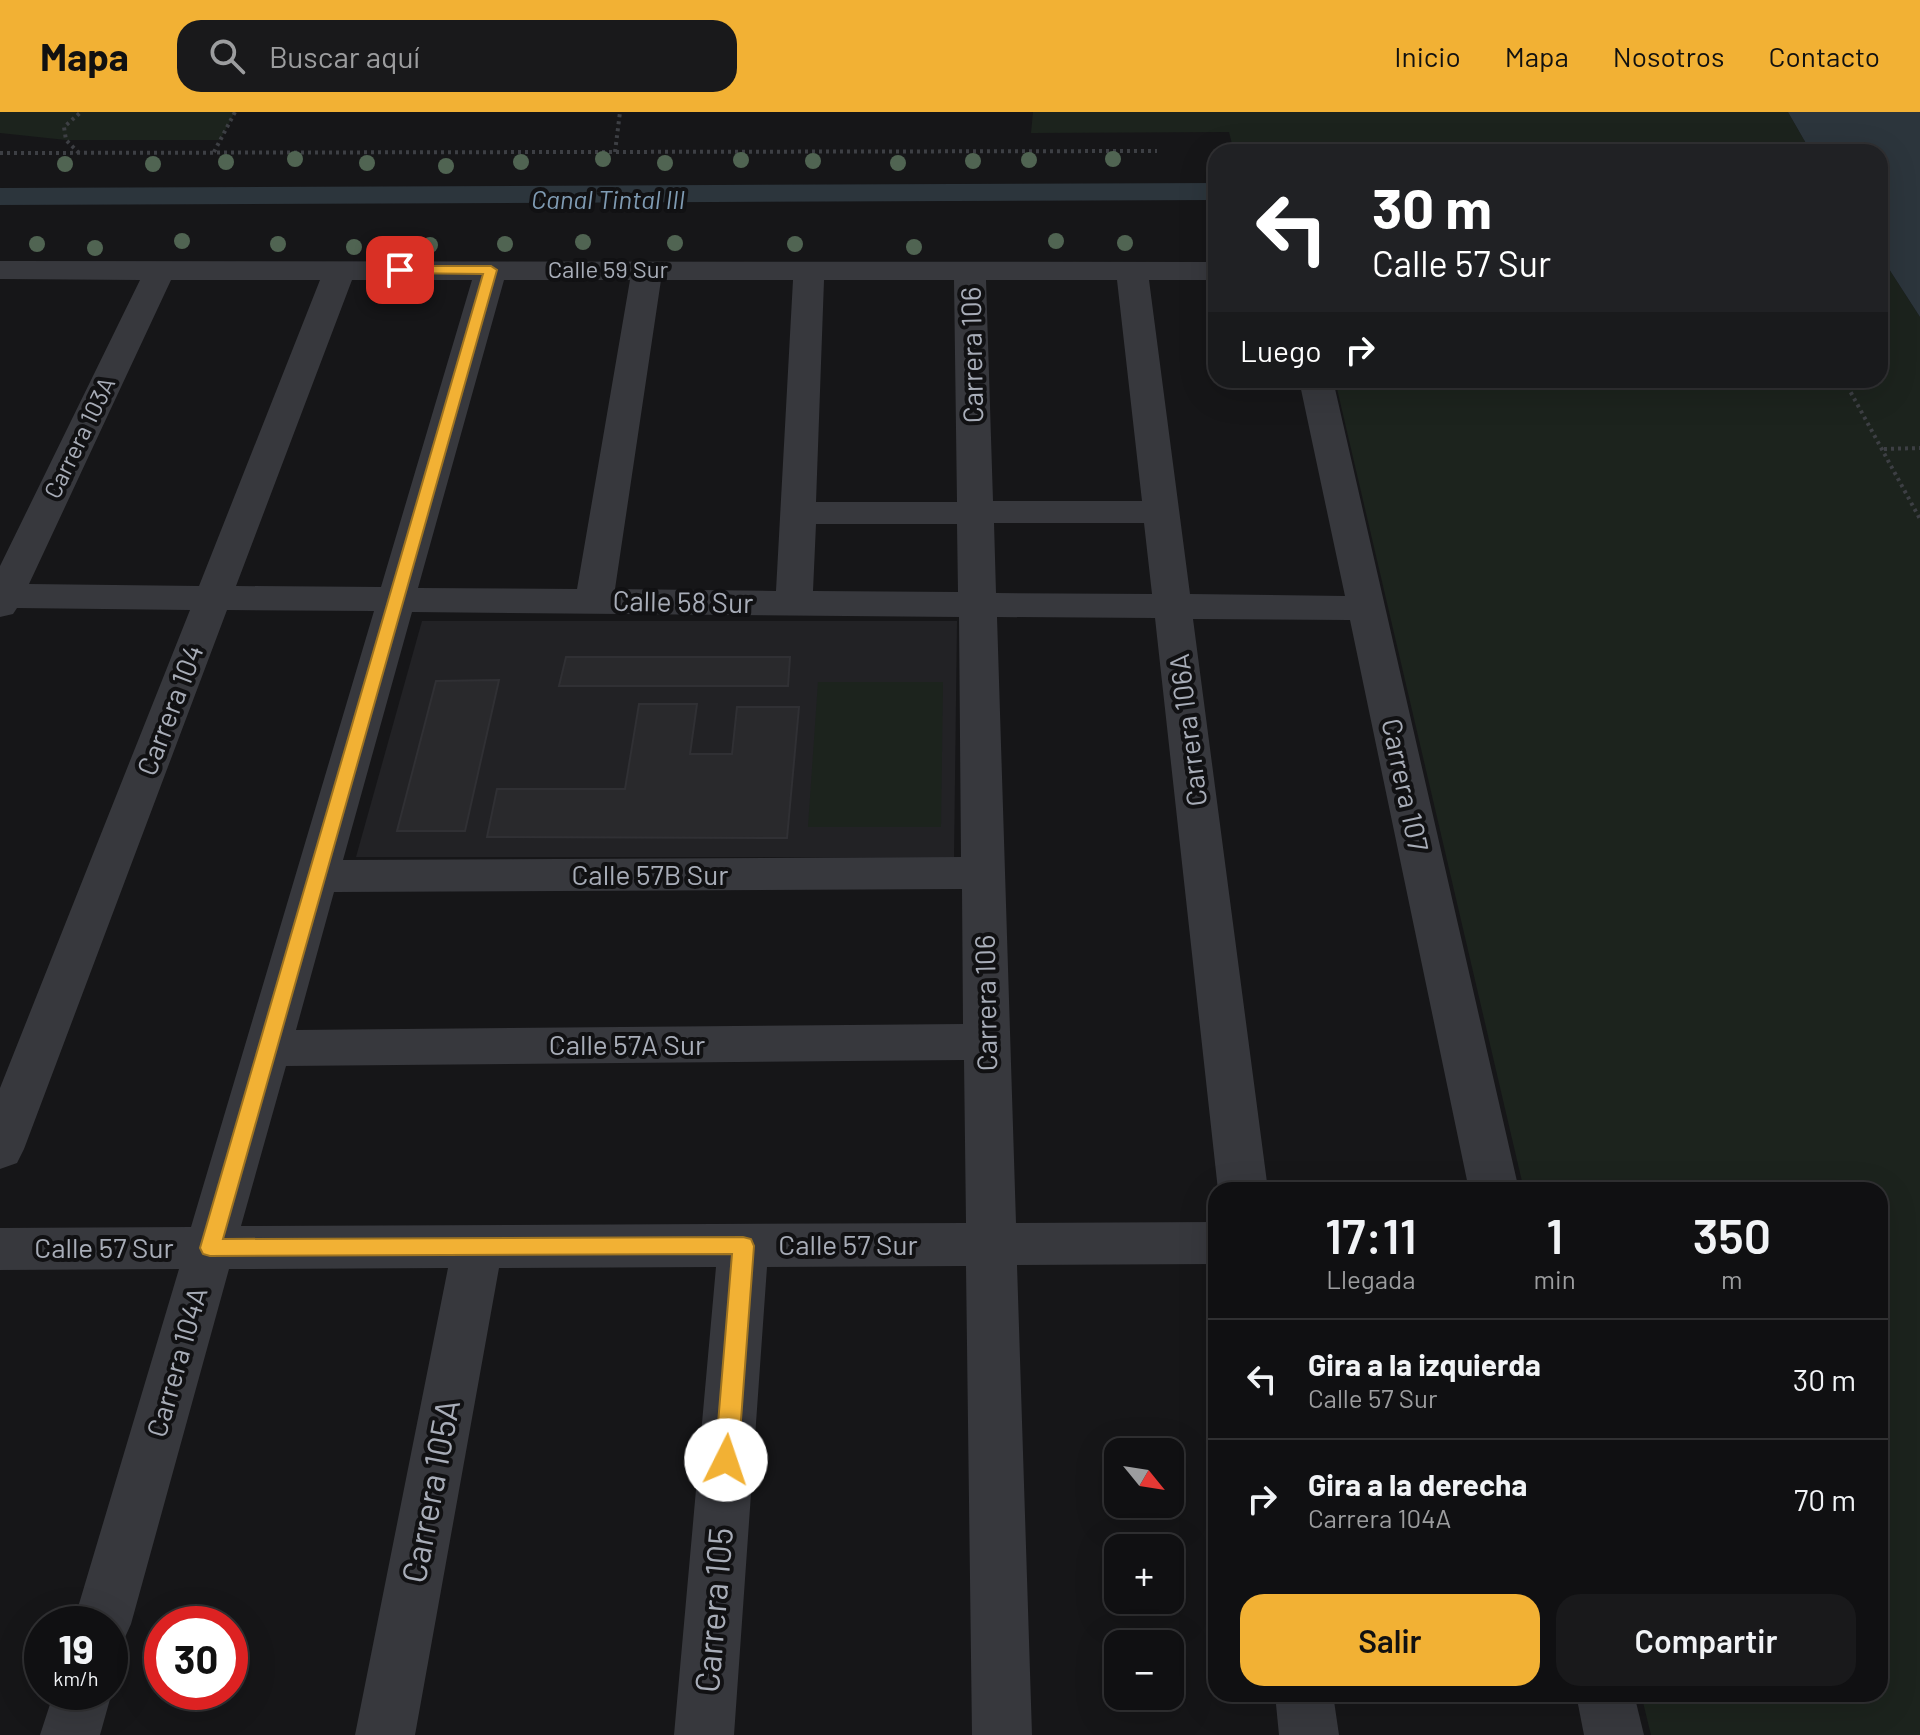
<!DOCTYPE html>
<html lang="es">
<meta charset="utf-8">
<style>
body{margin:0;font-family:Barlow,sans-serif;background:#19191b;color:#f1f3f6;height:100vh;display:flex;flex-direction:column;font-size:30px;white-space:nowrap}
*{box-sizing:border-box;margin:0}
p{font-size:26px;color:#9c9d9f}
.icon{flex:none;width:44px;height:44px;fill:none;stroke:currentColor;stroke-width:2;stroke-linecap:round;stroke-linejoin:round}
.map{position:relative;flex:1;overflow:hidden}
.sheet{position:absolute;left:1208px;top:1070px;width:680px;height:520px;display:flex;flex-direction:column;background:#101012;border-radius:24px;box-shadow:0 8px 32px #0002,0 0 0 2px #303032}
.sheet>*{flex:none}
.top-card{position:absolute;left:1208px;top:32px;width:680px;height:244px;border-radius:24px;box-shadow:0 8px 32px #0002,0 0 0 2px #303032;background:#202124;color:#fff;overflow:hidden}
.needle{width:52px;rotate:120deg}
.fabs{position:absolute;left:1104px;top:1326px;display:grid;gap:16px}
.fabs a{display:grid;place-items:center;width:80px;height:80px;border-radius:16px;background:#101012;box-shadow:0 8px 32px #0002,0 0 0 2px #303032;font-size:40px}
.speed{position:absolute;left:24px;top:1494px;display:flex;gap:16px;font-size:40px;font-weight:700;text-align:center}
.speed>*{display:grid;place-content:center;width:104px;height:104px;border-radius:50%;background:#101012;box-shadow:0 8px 32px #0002,0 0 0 2px #303032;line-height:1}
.speed small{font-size:20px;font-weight:400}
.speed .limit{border:12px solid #d22;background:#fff;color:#111}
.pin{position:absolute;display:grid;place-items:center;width:68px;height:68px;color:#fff;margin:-34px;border-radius:16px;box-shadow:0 4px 12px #0006}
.me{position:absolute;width:88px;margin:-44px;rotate:4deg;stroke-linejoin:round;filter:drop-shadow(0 0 6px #0008)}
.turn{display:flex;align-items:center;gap:28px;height:168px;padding:0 32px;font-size:36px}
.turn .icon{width:104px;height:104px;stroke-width:2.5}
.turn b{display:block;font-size:56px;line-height:68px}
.then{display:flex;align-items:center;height:76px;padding:0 32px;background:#0003;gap:16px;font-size:30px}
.eta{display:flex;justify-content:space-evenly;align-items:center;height:136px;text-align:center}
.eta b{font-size:48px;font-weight:600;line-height:56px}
.action{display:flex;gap:16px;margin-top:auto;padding:16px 32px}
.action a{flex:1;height:92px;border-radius:24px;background:#f2b134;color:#111;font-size:32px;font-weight:600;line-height:92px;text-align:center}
.action a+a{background:#19191b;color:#f1f3f6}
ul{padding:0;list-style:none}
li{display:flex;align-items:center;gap:24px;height:120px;padding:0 32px;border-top:2px solid #303032}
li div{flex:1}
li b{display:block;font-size:30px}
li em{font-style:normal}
header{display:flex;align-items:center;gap:48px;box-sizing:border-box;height:112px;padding:0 40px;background:#f2b134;color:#111}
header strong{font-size:38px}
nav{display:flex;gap:44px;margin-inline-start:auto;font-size:28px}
.search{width:560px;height:72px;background:#19191b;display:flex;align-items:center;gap:20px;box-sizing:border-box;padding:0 28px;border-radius:24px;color:#9c9d9f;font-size:30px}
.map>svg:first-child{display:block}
.built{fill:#222225}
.green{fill:#1c231d}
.water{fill:#2c353c}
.building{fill:#29292c;stroke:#303034;stroke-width:2}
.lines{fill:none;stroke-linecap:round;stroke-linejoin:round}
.path{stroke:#3d3f44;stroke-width:4;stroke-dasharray:3 4;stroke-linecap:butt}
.minor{fill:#37383d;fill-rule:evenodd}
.tree{fill:#506452}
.route{fill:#f2b134;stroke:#9d7322;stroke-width:2}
.labels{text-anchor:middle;stroke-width:8;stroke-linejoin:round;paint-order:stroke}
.far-street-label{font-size:24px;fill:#a8adb8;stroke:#111113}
.far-water-label{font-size:26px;font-style:italic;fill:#7f9bb3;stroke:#111113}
.street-label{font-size:28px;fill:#a8adb8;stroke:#111113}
.near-street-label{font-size:34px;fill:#a8adb8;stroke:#111113}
</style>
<header>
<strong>Mapa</strong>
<div class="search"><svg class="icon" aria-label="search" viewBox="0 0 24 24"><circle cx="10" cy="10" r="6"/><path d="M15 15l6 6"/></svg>Buscar aquí</div>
<nav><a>Inicio</a><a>Mapa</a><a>Nosotros</a><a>Contacto</a></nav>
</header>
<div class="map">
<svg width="1920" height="1623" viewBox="0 0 1920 1623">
<rect width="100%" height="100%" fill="#161618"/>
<polygon class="built" points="422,509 957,509 954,745 356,745"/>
<g class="green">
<polygon points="0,0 235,0 220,28 66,28 0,21"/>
<polygon points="1033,0 1788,0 1811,40 1234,40 1229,20 1031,21"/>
<polygon points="1880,143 1920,205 1920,1623 1651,1623 1641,1582 1880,1582 1880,1078 1524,1078 1335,268 1880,268"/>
<polygon points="818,570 943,570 941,715 808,715"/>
</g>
<g class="water">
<polygon points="1788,0 1920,0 1920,205 1880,143 1880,40 1811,40"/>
<polygon points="1216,71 1216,88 0,93 0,76"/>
</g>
<g class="building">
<polygon points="566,545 790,545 788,574 559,574"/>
<polygon points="499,568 465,719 397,719 436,569"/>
<polygon points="639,592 697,592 690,642 732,642 737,595 799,595 787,726 487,725 497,677 625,677"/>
</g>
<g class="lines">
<g class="path">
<polyline points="214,40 235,0"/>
<polyline points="615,40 620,0"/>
<polyline points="0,41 1157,39"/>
<polyline points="79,41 66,28 64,15 81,0"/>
<polyline points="1844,268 1920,407"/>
<polyline points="1884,337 1920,336"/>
</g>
<g class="minor">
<path d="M 0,149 L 1216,150 L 1216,168 L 1149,168 L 1190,482 L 1345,484 L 1299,268 L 1333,268 L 1519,1078 L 1469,1078 L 1350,508 L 1193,507 L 1268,1078 L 1218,1078 L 1155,506 L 997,505 L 1016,1111 L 1216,1110 L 1216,1152 L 1017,1153 L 1032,1623 L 972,1623 L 966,1154 L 767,1155 L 734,1623 L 674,1623 L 716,1155 L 499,1156 L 415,1623 L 355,1623 L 448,1156 L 229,1157 L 131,1512 L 122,1532 L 110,1537 L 110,1512 L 73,1512 L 179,1157 L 0,1158 L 0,1116 L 191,1115 L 374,499 L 227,498 L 24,1037 L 17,1051 L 0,1057 L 0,976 L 190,498 L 17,496 L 13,502 L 0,505 L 0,454 L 140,168 L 0,167 ZM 171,168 L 320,168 L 199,474 L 29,472 ZM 352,168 L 472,168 L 381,475 L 236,474 ZM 504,168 L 630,168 L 577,477 L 418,476 ZM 661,168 L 793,168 L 776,479 L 615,477 ZM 824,168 L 954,168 L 957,390 L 816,390 ZM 986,168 L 1117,168 L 1142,389 L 993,389 ZM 994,411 L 1144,411 L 1152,482 L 996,481 ZM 816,412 L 957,412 L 958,480 L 813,479 ZM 412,500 L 959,505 L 961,745 L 343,748 ZM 962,777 L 963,912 L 296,918 L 334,780 ZM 964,948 L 966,1111 L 241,1114 L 286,954 Z"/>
<polygon points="110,1574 112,1580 100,1623 40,1623 54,1580 110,1580"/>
<polygon points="1275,1582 1333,1582 1339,1623 1279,1623"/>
<polygon points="1576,1582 1634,1582 1644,1623 1584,1623"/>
</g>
</g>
<g class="tree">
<circle cx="295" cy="47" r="8"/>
<circle cx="603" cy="47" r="8"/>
<circle cx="1113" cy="47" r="8"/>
<circle cx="741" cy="48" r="8"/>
<circle cx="1029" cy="48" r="8"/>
<circle cx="813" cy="49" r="8"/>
<circle cx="973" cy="49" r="8"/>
<circle cx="226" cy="50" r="8"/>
<circle cx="521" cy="50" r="8"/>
<circle cx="367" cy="51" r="8"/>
<circle cx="665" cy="51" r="8"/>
<circle cx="898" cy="51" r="8"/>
<circle cx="65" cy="52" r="8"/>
<circle cx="153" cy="52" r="8"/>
<circle cx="446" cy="54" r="8"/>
<circle cx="182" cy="129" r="8"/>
<circle cx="1056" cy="129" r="8"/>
<circle cx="583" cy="130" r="8"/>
<circle cx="675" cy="131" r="8"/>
<circle cx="1125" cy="131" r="8"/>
<circle cx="37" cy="132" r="8"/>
<circle cx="278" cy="132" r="8"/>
<circle cx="505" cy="132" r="8"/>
<circle cx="795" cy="132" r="8"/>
<circle cx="430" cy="133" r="8"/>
<circle cx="354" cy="135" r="8"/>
<circle cx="914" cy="135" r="8"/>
<circle cx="95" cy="136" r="8"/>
</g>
<polygon class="route" points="400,154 491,154 497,158 223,1127 743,1125 751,1127 754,1134 738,1348 734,1355 726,1358 718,1355 715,1348 732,1142 210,1144 203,1142 200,1136 483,162 396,161 396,155"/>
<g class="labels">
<g class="far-street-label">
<text x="608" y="166">Calle 59 Sur</text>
<text transform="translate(80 326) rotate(-64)" y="8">Carrera 103A</text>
</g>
<g class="far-water-label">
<text x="608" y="97">Canal Tintal III</text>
</g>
<g class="street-label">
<text transform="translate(972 243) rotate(-91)" y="10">Carrera 106</text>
<text transform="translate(683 490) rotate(1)" y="10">Calle 58 Sur</text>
<text transform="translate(170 598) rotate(-69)" y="10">Carrera 104</text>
<text transform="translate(1188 618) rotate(-97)" y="10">Carrera 106A</text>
<text transform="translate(1405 673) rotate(78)" y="10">Carrera 107</text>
<text x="650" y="773">Calle 57B Sur</text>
<text transform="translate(986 891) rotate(-91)" y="10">Carrera 106</text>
<text x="627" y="943">Calle 57A Sur</text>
<text x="848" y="1143">Calle 57 Sur</text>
<text x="104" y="1146">Calle 57 Sur</text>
<text transform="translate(177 1250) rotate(-74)" y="10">Carrera 104A</text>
</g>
<g class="near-street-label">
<text transform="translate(431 1379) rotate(-79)" y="12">Carrera 105A</text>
<text transform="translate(714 1498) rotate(-85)" y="12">Carrera 105</text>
</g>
</g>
</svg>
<div class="fabs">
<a><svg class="needle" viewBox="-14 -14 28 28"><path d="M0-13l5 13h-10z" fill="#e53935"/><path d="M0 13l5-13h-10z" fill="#9c9d9f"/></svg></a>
<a>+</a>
<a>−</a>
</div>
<div class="speed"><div>19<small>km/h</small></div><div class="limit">30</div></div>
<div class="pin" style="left:400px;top:158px;background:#d93025"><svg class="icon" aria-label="arrive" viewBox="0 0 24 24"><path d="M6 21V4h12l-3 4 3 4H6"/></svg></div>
<svg class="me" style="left:726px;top:1348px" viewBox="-20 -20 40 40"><circle r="19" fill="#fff"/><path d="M0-13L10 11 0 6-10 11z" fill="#f2b134"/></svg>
<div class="top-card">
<div class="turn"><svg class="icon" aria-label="left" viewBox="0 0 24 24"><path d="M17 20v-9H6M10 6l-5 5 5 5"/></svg><div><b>30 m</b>Calle 57 Sur</div></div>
<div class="then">Luego<svg class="icon" aria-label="right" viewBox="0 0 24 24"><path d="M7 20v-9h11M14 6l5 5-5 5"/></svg></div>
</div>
<section class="sheet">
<div class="eta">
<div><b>17:11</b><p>Llegada</p></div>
<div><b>1</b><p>min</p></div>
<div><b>350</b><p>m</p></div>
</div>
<ul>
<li><svg class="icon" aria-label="left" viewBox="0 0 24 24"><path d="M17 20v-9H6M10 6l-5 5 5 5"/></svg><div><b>Gira a la izquierda</b><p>Calle 57 Sur</p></div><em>30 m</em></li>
<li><svg class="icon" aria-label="right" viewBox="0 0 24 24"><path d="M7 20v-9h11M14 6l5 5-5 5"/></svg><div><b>Gira a la derecha</b><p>Carrera 104A</p></div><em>70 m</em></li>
</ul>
<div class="action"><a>Salir</a><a>Compartir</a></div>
</section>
</div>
